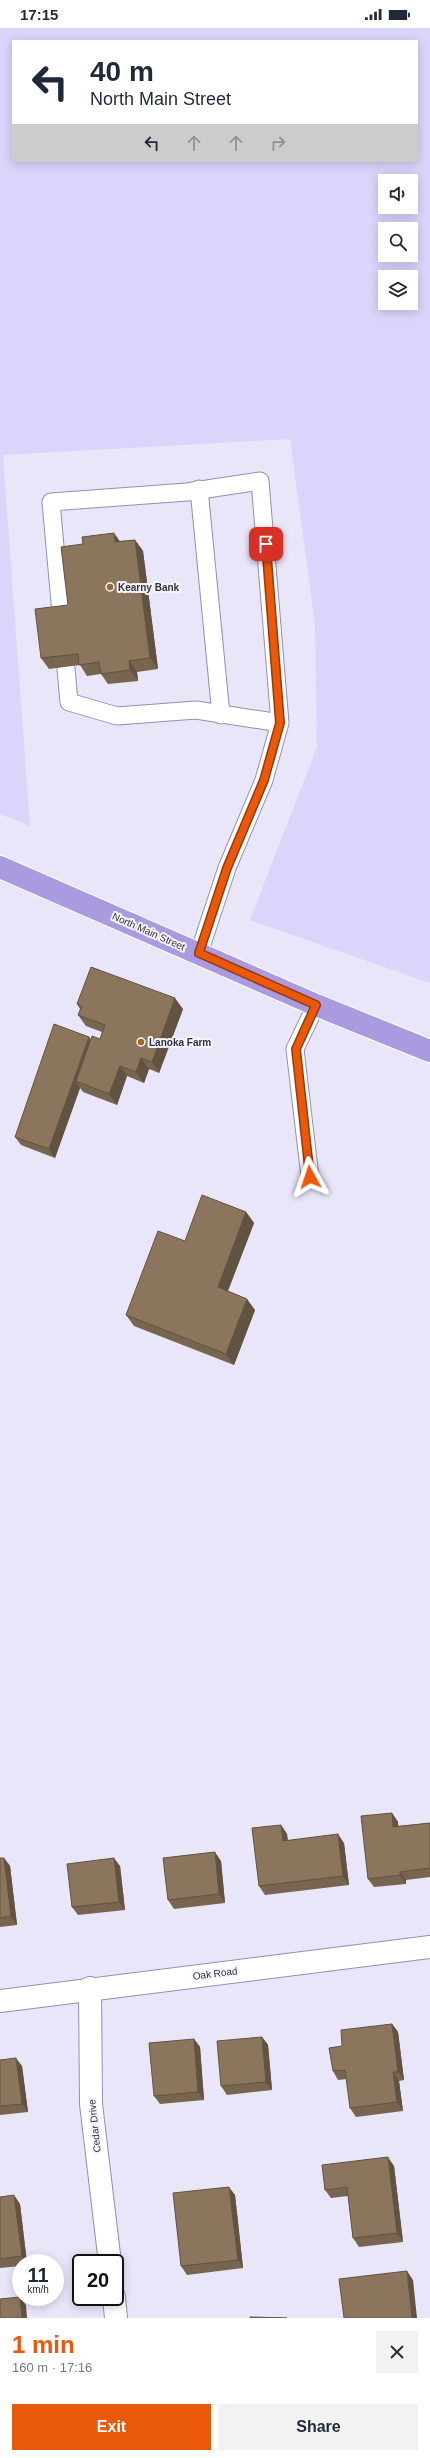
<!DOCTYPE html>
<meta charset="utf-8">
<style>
body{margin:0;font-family:Arial,sans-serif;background:#f2f2f3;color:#1f2937;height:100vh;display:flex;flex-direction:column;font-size:15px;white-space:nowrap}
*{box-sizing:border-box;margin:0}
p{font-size:13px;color:#747a83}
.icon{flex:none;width:22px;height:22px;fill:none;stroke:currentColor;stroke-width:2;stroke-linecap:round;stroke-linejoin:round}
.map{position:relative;height:2290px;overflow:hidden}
.drawer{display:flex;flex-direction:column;background:#fff;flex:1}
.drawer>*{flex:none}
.hud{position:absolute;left:12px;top:12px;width:406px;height:122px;border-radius:0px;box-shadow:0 2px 10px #0003;background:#fff;color:#1f2937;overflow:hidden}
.controls{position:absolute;left:378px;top:146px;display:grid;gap:8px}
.controls a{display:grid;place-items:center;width:40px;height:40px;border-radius:0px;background:#fff;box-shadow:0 2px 10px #0003;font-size:20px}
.speed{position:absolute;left:12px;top:2226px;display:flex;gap:8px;font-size:20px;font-weight:700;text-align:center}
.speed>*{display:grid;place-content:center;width:52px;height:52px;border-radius:50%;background:#fff;box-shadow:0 2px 10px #0003;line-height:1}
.speed small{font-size:10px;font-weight:400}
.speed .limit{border:2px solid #111;border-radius:6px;background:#fff;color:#111}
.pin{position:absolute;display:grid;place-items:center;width:34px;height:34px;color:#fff;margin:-17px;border-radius:8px;box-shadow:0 2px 6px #0006}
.me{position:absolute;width:44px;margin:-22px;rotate:355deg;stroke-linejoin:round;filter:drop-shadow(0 0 3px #0008)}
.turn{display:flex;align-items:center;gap:14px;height:84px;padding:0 12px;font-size:18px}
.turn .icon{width:52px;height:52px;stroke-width:2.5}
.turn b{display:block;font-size:28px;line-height:34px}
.lanes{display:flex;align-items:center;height:38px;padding:0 12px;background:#0003;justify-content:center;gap:20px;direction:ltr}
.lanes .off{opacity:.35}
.round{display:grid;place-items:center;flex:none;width:42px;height:42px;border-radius:0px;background:#f2f2f3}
.head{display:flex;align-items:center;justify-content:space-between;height:68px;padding:0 12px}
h1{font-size:24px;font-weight:700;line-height:30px;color:#ea580c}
.primary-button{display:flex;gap:8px;margin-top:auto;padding:8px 12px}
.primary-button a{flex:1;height:46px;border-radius:0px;background:#ea580c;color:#fff;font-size:16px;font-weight:700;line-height:46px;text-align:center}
.primary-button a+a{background:#f2f2f3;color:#1f2937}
.status{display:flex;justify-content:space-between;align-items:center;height:28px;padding:0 20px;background:#fff;direction:ltr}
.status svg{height:11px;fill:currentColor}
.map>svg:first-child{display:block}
.green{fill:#dad5fb;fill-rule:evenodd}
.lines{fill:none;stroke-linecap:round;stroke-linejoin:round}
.service-casing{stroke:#938fae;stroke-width:19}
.minor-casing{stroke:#938fae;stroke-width:24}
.trunk-casing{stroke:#fff;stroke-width:24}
.service{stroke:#fff;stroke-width:17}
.minor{stroke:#fff;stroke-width:22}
.trunk{stroke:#aa9be0;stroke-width:22}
.wall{fill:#786550}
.shaded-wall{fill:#625241}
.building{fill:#8c755d;stroke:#625241}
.route-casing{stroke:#983908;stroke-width:10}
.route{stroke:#ea580c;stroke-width:7}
.poi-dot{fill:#9f6824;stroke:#f6f5fc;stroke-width:1.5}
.labels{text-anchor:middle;stroke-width:4;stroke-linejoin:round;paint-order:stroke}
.poi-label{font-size:10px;font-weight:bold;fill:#32303c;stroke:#f6f5fc;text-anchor:start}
.street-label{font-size:10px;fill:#32303c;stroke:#f6f5fc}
</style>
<div class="status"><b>17:15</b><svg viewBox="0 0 49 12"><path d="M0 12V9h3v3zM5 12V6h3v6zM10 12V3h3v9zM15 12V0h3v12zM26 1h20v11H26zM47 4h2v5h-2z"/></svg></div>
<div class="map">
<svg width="430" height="2290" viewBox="0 0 430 2290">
<rect width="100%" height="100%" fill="#e9e6fa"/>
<path class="green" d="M 0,0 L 430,0 L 430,955 L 250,892 L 317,719 L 315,597 L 290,411 L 3,427 L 30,798 L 0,786 ZM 13,13 L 417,13 L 417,133 L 13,133 ZM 385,153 L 411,153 L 411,179 L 385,179 ZM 385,201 L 411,201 L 411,227 L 385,227 ZM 385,249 L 411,249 L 411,275 L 385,275 Z"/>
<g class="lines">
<g class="service-casing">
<g id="service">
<polyline points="199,461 221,687"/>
<polyline points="199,925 227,840 264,752 280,695 260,453 187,464 51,474 69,674 117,688 196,682 280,695"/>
<polyline points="310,1149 295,1021 316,977"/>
</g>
</g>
<g class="minor-casing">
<g id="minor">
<polyline points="90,1960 91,2076 110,2235"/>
<polyline points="0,1973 430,1919"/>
<polyline points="114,2269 116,2290"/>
</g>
</g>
<g class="trunk-casing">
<polyline id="trunk" points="0,839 316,977 430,1023"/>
</g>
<use href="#service" class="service"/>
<use href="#minor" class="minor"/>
<use href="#trunk" class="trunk"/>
</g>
<g class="wall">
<polygon points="135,512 143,523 158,641 137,644 138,653 108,656 101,646 87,648 80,637 49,641 41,630 120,513"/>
<polygon points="77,976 183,981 159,1045 149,1041 144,1055 127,1048 117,1077 83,1064 80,1060 55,1130 21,1117 15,1109 91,1012 100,1011 102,1004 86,998 78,987 80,981"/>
<polygon points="246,1184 254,1195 228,1263 255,1282 234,1337 134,1298 126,1287 185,1213"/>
<polygon points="392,1785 398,1794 398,1798 430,1795 430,1849 406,1852 406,1856 374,1859 368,1851"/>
<polygon points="281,1797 287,1806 288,1812 344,1815 349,1857 265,1867 259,1858"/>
<polygon points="0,1830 4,1830 10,1838 17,1897 0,1899"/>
<polygon points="221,1833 225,1875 174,1881 168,1872"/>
<polygon points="120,1838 125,1882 78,1887 72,1879"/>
<polygon points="392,1996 398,2004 404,2052 399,2053 403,2083 356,2089 350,2080 347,2051 338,2052 333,2043 342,2018"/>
<polygon points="262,2009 268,2017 272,2062 227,2067 221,2058"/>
<polygon points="194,2011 200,2019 204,2072 160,2076 154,2068"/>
<polygon points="0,2032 22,2038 28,2084 0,2087"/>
<polygon points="394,2138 403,2214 359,2219 353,2210 348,2168 331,2170 325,2162"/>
<polygon points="235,2167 243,2240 187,2247 181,2238"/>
<polygon points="0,2169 20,2176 27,2235 21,2235 21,2238 0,2240"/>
</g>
<g class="shaded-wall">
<polygon points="114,505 122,516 115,514"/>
<polygon points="135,512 143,523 158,641 150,630"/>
<polygon points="129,633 137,644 138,653 130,642"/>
<polygon points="175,970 183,981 159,1045 152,1034"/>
<polygon points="89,1009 95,1017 76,1053 80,1060 55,1130 49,1121"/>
<polygon points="141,1030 149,1041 144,1055 136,1044"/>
<polygon points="120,1038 127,1048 117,1077 109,1066"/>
<polygon points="246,1184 254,1195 225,1270 218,1259"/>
<polygon points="247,1271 255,1282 234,1337 226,1326"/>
<polygon points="392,1785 398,1794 399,1807 393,1799"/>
<polygon points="281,1797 287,1806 288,1821 283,1813"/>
<polygon points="338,1806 344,1815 349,1857 343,1848"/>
<polygon points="215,1824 221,1833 225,1875 219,1866"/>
<polygon points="4,1830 10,1838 17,1897 11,1888"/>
<polygon points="114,1830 120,1838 125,1882 119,1874"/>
<polygon points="400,1844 406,1852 406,1856 400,1847"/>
<polygon points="392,1996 398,2004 404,2052 398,2044"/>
<polygon points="262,2009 268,2017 272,2062 266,2054"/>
<polygon points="194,2011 200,2019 204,2072 198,2064"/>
<polygon points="16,2030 22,2038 28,2084 22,2076"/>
<polygon points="393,2044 399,2053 403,2083 397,2074"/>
<polygon points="388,2129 394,2138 403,2214 397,2205"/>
<polygon points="229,2159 235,2167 243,2240 238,2232"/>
<polygon points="14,2167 20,2176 27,2235 26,2235 22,2228"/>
<polygon points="407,2243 413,2252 417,2290 412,2290"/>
<polygon points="20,2269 26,2277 27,2290 22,2290"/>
</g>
<g class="building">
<polygon points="114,505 115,514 135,512 150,630 129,633 130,642 101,646 99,634 79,637 78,626 41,630 35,581 68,577 61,519 83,516 82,509"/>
<polygon points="91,939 175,970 152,1034 141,1030 136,1044 120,1038 109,1066 76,1053 92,1008 100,1011 105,997 78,987 82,978 77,976"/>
<polygon points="54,996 89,1009 49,1121 15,1109"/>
<polygon points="202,1167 246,1184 218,1259 247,1271 226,1326 126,1287 158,1203 185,1213"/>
<polygon points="392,1785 393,1799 430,1795 430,1840 400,1844 400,1847 368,1851 361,1788"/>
<polygon points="281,1797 283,1813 338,1806 343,1848 259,1858 252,1800"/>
<polygon points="215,1824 219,1866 168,1872 163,1830"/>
<polygon points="0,1830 4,1830 11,1888 0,1890"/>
<polygon points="114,1830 119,1874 72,1879 67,1836"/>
<polygon points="392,1996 398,2044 393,2044 397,2074 350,2080 345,2042 333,2043 329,2020 342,2018 341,2002"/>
<polygon points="262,2009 266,2054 221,2058 217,2013"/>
<polygon points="194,2011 198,2064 154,2068 149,2015"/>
<polygon points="16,2030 22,2076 0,2078 0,2032"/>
<polygon points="388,2129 397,2205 353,2210 347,2159 325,2162 322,2137"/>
<polygon points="229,2159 238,2232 181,2238 173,2165"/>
<polygon points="14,2167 22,2228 0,2231 0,2169"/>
<polygon points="407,2243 412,2290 344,2290 339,2251"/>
<polygon points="20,2269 22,2290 0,2290 0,2271"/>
<polygon points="250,2289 287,2290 250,2290"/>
</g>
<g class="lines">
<g class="route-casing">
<polyline id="route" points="266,516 280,695 264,752 227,840 199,925 316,977 296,1021 310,1149"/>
</g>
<use href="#route" class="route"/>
</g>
<g class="poi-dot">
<circle cx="110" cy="559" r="4"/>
<circle cx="141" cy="1014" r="4"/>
</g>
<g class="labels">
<g class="poi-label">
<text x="118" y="563">Kearny Bank</text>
<text x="149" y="1018">Lanoka Farm</text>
</g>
<g class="street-label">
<text transform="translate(149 903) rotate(24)" y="4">North Main Street</text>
<text transform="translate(215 1945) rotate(-7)" y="4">Oak Road</text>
<text transform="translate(94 2098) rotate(-96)" y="4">Cedar Drive</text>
</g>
</g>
</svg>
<div class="controls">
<a><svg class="icon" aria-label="sound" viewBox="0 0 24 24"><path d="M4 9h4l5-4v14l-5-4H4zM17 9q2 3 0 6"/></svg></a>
<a><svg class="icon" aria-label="search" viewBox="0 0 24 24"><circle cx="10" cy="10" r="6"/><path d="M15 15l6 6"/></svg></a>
<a><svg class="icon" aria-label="layers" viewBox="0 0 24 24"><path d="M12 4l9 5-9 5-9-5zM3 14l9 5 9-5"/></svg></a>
</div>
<div class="speed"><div>11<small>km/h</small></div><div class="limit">20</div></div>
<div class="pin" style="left:266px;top:516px;background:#d93025"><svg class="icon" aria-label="arrive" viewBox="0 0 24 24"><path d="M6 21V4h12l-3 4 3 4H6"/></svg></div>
<svg class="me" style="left:310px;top:1149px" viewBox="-20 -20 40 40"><path d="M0-17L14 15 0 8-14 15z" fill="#ea580c" stroke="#fff" stroke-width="4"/></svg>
<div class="hud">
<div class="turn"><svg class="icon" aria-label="left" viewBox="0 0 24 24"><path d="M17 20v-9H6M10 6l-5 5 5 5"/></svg><div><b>40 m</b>North Main Street</div></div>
<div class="lanes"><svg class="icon" aria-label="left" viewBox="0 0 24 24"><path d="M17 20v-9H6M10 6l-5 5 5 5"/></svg><svg class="icon off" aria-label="ahead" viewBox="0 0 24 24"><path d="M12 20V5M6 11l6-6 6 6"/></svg><svg class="icon off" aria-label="ahead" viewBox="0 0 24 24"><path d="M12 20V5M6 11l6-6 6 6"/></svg><svg class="icon off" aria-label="right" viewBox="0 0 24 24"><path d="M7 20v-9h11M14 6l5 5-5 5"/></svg></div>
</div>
</div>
<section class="drawer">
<div class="head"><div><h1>1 min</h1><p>160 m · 17:16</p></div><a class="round"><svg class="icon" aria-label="close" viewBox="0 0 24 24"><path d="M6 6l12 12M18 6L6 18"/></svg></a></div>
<div class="primary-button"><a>Exit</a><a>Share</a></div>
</section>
